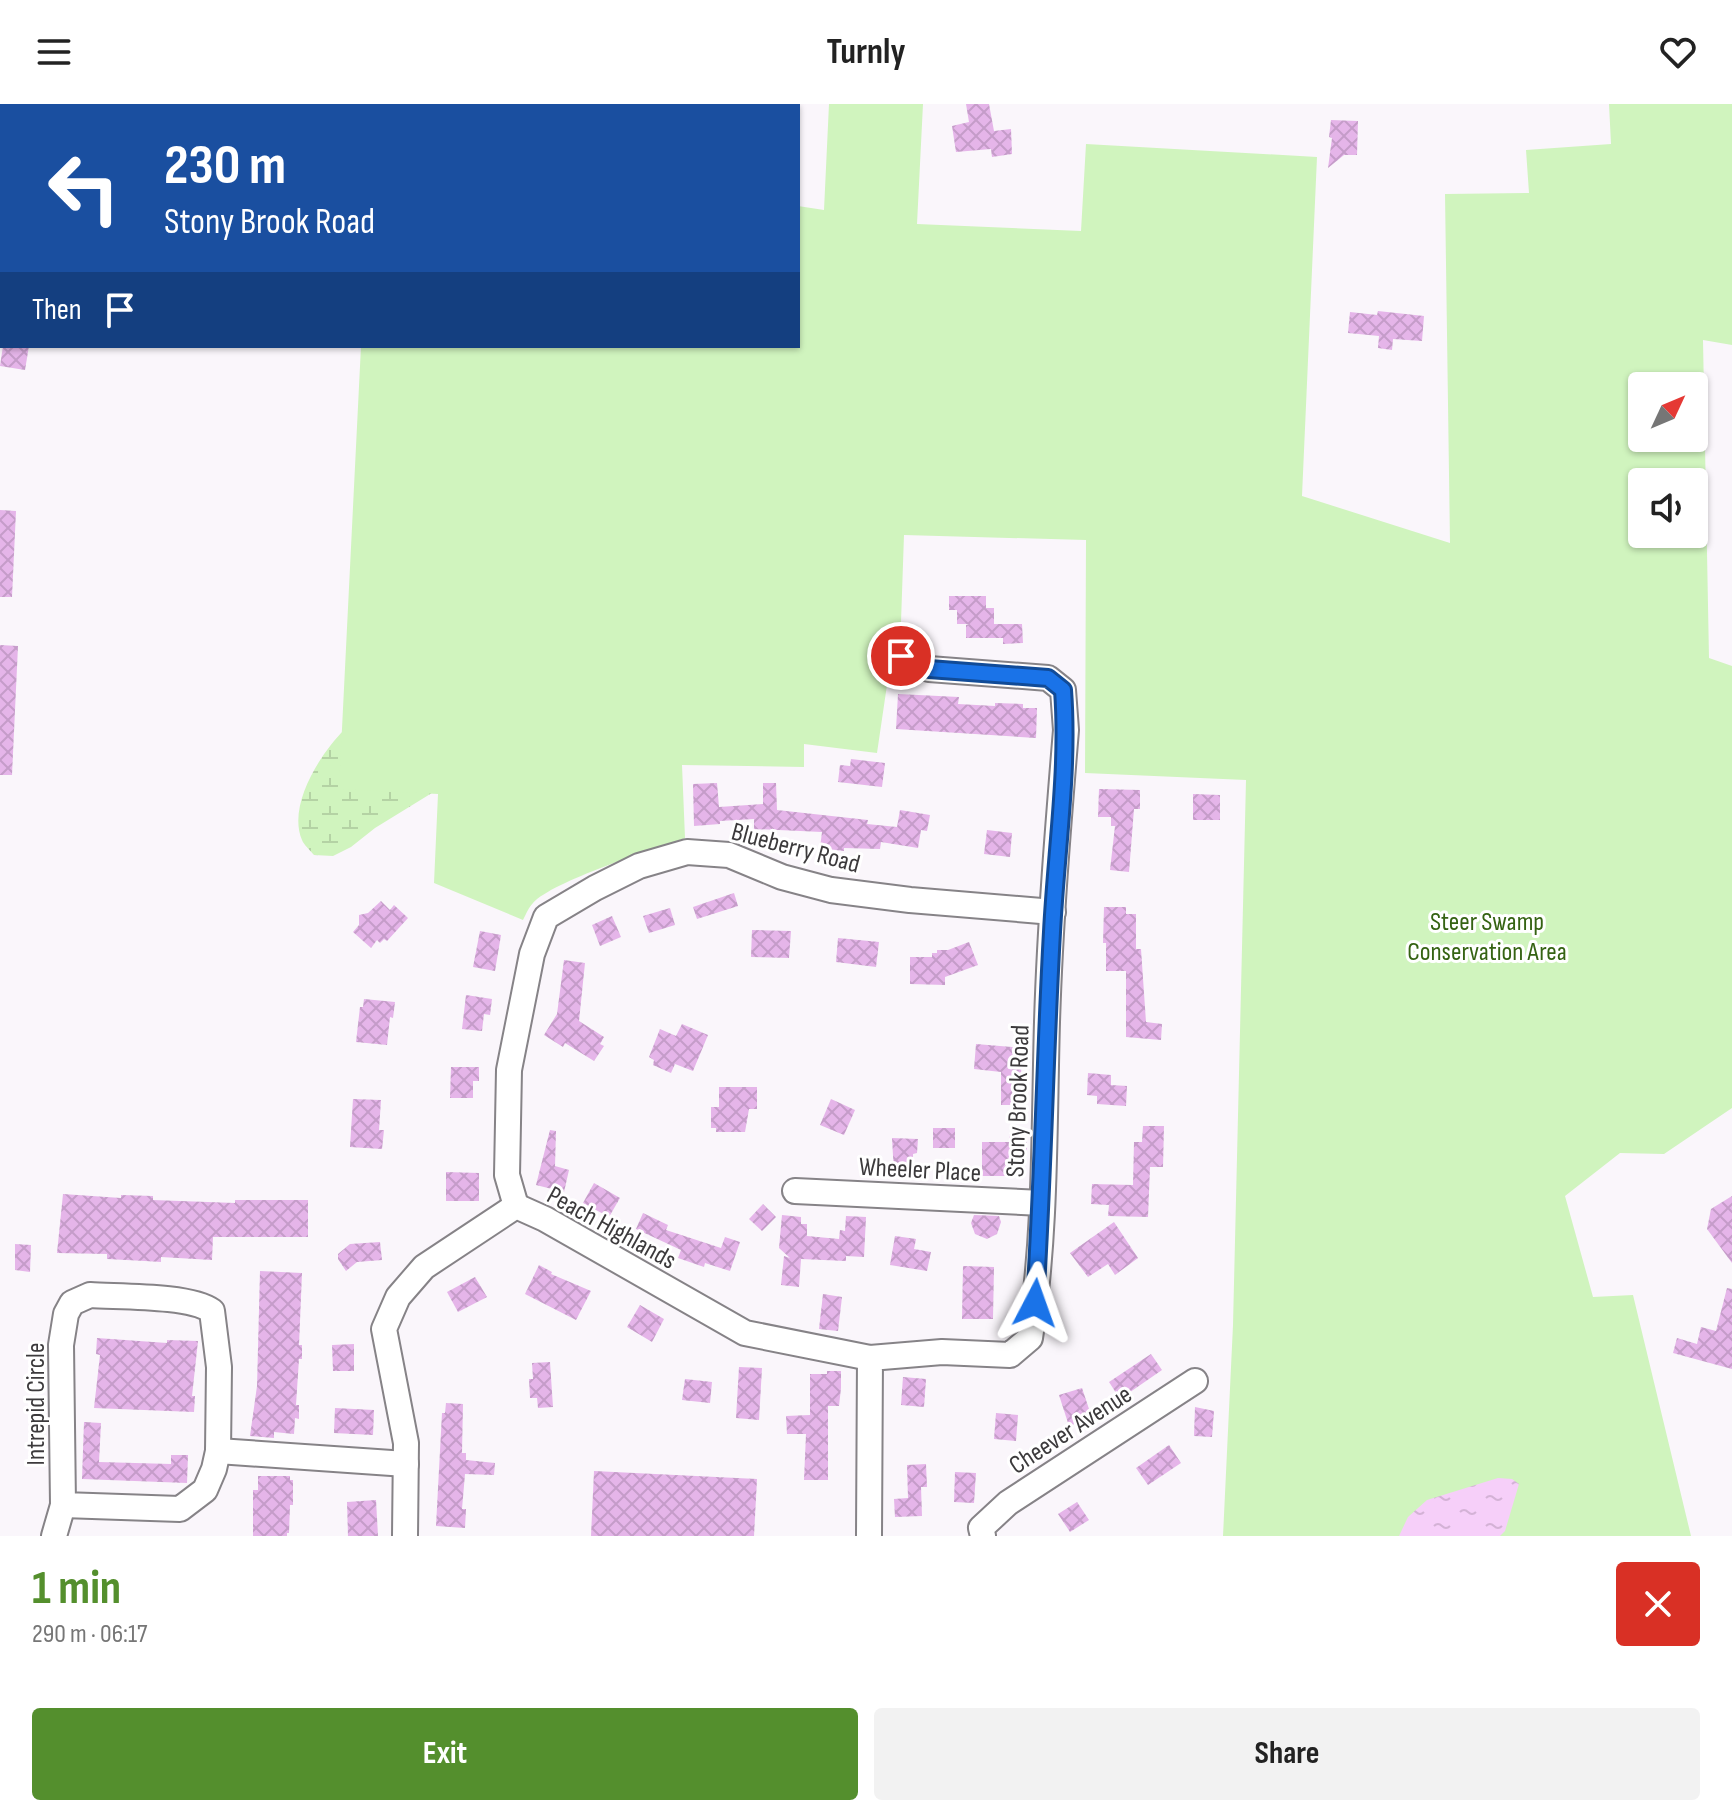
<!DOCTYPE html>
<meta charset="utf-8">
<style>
body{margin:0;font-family:"Sofia Sans Condensed",sans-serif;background:#f2f2f2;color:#222;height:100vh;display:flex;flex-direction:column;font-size:30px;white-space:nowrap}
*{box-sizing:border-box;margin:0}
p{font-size:26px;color:#767676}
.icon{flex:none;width:44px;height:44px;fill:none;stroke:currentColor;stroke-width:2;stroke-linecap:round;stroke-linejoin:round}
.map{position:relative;height:1432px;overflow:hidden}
.details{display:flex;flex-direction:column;background:#fff;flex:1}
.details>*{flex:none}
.top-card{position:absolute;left:0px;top:0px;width:800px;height:244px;box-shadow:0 2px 6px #0004;background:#1a4fa0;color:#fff;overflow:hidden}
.needle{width:52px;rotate:46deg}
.buttons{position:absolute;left:1628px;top:268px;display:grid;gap:16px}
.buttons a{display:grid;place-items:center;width:80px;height:80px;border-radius:8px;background:#fff;box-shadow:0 2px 6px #0004;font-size:40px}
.pin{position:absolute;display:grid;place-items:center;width:68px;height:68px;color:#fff;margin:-34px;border:4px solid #fff;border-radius:50%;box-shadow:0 2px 8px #0007}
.me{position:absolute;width:88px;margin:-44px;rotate:4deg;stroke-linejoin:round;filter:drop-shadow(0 0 6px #0008)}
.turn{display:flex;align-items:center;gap:28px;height:168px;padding:0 32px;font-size:36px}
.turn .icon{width:104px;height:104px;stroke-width:2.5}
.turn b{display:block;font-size:56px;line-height:68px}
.then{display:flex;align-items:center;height:76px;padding:0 32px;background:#0003;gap:16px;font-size:30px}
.round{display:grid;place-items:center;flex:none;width:84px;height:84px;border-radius:8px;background:#f2f2f2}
.summary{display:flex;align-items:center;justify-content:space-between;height:136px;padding:0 32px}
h1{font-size:48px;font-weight:700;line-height:60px;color:#548f2d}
.primary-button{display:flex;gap:16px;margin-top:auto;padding:16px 32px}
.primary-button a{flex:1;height:92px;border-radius:8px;background:#548f2d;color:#fff;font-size:32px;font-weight:700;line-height:92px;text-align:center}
.primary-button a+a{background:#f2f2f2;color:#222}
header{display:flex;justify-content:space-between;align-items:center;height:104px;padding:0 32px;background:#fff;font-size:36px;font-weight:700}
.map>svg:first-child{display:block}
.wetland{fill:url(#wetland-marsh)}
.park{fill:#d0f4be;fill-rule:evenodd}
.water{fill:url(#water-ripples)}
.building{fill:url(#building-cross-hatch)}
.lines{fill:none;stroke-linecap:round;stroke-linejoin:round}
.minor-casing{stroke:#868387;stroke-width:28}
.minor{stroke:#fff;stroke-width:24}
.route-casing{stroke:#114b97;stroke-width:20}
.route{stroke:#1a73e8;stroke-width:14}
.labels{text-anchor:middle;stroke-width:6;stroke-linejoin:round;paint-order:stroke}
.street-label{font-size:26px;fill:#3c3a3c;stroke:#fff}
.park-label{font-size:26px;fill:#356313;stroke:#fff}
</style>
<header><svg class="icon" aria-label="menu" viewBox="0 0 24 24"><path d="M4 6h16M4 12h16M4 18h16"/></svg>Turnly<svg class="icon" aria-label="heart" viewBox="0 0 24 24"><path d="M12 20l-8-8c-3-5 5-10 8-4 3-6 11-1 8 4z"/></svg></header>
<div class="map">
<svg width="1732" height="1432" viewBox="0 0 1732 1432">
<defs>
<pattern id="wetland-marsh" width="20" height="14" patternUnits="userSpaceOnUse" patternTransform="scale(2)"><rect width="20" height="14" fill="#d0f4be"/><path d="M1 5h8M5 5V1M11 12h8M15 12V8" fill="none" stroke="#b4d2a4"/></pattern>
<pattern id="water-ripples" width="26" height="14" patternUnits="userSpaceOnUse" patternTransform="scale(2)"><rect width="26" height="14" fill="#f6cff9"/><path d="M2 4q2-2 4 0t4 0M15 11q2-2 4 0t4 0" fill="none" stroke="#d4b2d6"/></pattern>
<pattern id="building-cross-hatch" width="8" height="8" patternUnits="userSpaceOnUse" patternTransform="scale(2)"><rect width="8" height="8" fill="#e5b5e9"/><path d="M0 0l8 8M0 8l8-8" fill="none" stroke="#c59cc9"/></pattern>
</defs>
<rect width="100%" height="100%" fill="#faf6fb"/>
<path class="wetland" d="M 344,626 L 440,684 L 375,724 L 351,743 L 333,752 L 314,751 C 310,746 304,741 302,736 C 287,701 321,649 344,626 Z"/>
<path class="park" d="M 829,0 L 923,0 L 917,120 L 1081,127 L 1086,40 L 1317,53 L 1302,392 L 1450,439 L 1445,90 L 1529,89 L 1526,46 L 1611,40 L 1609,0 L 1732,0 L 1732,241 L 1703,236 L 1709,554 L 1732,562 L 1732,1004 L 1664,1050 L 1620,1049 L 1565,1092 L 1593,1193 L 1633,1191 L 1691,1432 L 1223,1432 L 1233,1221 L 1246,676 L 1085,669 L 1086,436 L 904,431 L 901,518 C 866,523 860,561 887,581 L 877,649 L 804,640 L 804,663 L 682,661 L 685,734 C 652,746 553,777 533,799 C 529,803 526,810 523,816 L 434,779 L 438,690 L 339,685 L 361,242 L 798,242 L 798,102 L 824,106 ZM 1642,282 L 1694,282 L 1694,334 L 1642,334 ZM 1642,378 L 1694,378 L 1694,430 L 1642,430 Z"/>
<polygon class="water" points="1498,1374 1512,1375 1519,1380 1505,1427 1500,1432 1399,1432 1408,1413 1427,1396"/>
<g class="building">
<polygon points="966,0 989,0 994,27 1011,25 1012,50 992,53 991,45 956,48 952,22 969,18"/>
<polygon points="1331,16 1358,17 1357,51 1344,51 1328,64 1332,34 1329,33"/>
<polygon points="1378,207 1424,212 1422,237 1393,235 1392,246 1378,244 1379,232 1348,229 1350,208 1377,211"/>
<polygon points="3,242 29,242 25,266 0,262"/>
<polygon points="0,406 16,407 12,493 0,493"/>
<polygon points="949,492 986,492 986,504 994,504 994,520 1022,520 1023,539 1003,540 1003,534 966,534 966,521 969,520 957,520 957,506 949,506"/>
<polygon points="0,541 18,542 12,671 0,671"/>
<polygon points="898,590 959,593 958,600 995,602 995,599 1023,600 1023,604 1037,604 1036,634 896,625"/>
<polygon points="851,655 885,659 882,683 838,678 840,661 850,662"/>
<polygon points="717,679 719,703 763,700 763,679 776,679 777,706 868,716 867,720 897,723 900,706 930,711 927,727 921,726 918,744 881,738 880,745 844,744 844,747 820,744 822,728 754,725 754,715 720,717 720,720 694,722 693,680"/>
<polygon points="1099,685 1140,686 1140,705 1134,705 1129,768 1110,766 1115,722 1111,722 1111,713 1098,713"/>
<polygon points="1193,690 1220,691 1220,716 1193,716"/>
<polygon points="987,726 1012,729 1010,753 984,750"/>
<polygon points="734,789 738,802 697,815 693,803"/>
<polygon points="381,797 390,806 394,801 408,814 387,837 384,835 380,839 377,836 371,844 353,828 359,821 359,811 368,809"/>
<polygon points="1104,803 1126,803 1126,810 1136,810 1136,845 1141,845 1146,918 1162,920 1161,936 1126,933 1126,867 1106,867 1106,839 1103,839"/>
<polygon points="670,804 675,821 649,829 643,812"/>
<polygon points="612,812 621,833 600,842 592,821"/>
<polygon points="752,826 791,827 789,854 751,853"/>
<polygon points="480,827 501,831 495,867 473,863"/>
<polygon points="838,834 879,838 876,863 836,858"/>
<polygon points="969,838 978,861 945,873 945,881 910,880 910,853 932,853 932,849 937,849 937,846 948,846"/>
<polygon points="564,856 585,859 579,917 604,933 600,940 604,942 594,957 565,939 563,943 544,931 557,910"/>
<polygon points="466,891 492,895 490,911 484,910 482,927 462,925"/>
<polygon points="364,895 395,898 393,914 390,913 387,941 356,938 360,903 363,903"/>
<polygon points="682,920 708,931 693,967 675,960 671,969 653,961 654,956 649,953 660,925 676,932"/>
<polygon points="976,940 1023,944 1021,969 1016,969 1015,1001 1001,1001 1001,968 974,965"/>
<polygon points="451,963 479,963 479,977 473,977 473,994 450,994"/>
<polygon points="1088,969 1111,971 1111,981 1127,982 1126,1002 1097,1000 1097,992 1087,991"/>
<polygon points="719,983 757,983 757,1005 749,1005 745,1028 716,1028 716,1024 711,1024 711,1003 719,1003"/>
<polygon points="353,995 381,996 379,1026 384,1026 382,1045 350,1043"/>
<polygon points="831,995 855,1006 844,1031 820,1021"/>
<polygon points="1143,1022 1164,1022 1163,1063 1150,1063 1148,1113 1108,1112 1109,1101 1091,1100 1092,1080 1133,1081 1134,1038 1142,1038"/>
<rect x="933" y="1024" width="22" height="20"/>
<polygon points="550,1026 556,1027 555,1062 569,1066 564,1088 536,1081"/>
<polygon points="1009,1030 1027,1031 1027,1052 1009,1052 1009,1072 982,1072 982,1038 1009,1038"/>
<polygon points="892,1034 918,1035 917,1049 913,1050 913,1069 894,1069"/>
<polygon points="446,1068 479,1069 479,1097 446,1097"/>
<polygon points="594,1079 620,1094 609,1113 583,1099"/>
<polygon points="63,1090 121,1094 121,1091 153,1092 153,1096 235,1099 235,1096 308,1096 308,1133 213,1133 212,1156 161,1153 161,1158 145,1157 107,1155 107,1150 57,1149"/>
<polygon points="1732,1092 1732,1159 1707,1125 1711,1105"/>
<polygon points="763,1100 776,1113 762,1127 749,1115"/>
<polygon points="643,1109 668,1121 666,1126 721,1144 725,1133 740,1138 730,1167 705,1159 704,1163 678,1154 681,1146 636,1125"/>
<polygon points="782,1111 801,1113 801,1120 807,1120 807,1132 839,1135 840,1126 845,1127 846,1112 866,1113 864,1153 846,1152 846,1157 801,1155 799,1183 781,1181 784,1152 790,1154 779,1144"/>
<polygon points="974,1111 999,1112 1001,1118 997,1130 987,1135 975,1130 971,1119"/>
<polygon points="1114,1118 1138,1154 1115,1171 1108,1160 1088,1173 1070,1149"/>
<polygon points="895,1132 916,1135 914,1145 931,1148 927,1167 890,1161"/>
<polygon points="380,1138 382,1156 357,1158 346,1167 338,1155 338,1150 350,1140"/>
<polygon points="15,1140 31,1141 30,1168 15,1166"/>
<polygon points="539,1161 552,1168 551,1170 591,1187 576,1216 525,1190"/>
<polygon points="963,1162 994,1163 993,1215 962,1215"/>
<polygon points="260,1167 302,1169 299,1241 302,1241 302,1255 299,1255 296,1301 299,1301 299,1315 295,1314 294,1330 274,1328 274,1334 250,1332 257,1282"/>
<polygon points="475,1173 487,1193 458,1208 447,1188"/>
<polygon points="1727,1184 1732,1185 1732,1265 1673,1249 1677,1234 1697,1240 1701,1223 1716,1227"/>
<polygon points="823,1190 842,1193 838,1227 819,1225"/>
<polygon points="640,1201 664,1215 652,1238 627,1223"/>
<polygon points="97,1234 167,1239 167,1236 198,1237 192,1292 195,1292 194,1308 94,1304 100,1251 96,1250"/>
<polygon points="354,1240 354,1267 333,1267 332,1241"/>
<polygon points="1151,1250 1162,1266 1120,1295 1109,1278"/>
<polygon points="550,1258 553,1303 538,1304 537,1294 530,1294 529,1275 533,1275 532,1259"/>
<polygon points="739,1263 762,1264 759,1316 736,1314"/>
<polygon points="827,1267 841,1267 841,1284 839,1302 828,1302 828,1376 804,1376 806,1330 787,1330 786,1312 810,1311 810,1270 827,1270"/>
<polygon points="903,1273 926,1275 924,1303 901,1301"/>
<polygon points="685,1275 712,1278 710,1299 682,1296"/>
<polygon points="1082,1284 1092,1314 1069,1322 1059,1291"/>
<polygon points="446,1299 463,1300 462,1349 466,1349 466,1356 495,1359 494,1371 465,1370 462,1405 466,1405 465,1424 436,1422 442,1309 445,1309"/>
<polygon points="1195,1303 1214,1307 1212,1333 1194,1332"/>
<polygon points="335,1304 374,1306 373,1331 334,1329"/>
<polygon points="996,1309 1018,1311 1016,1337 994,1335"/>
<polygon points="84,1318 101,1319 99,1358 171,1360 171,1351 188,1351 187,1379 82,1375"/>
<polygon points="1169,1341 1181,1359 1148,1381 1136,1364"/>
<polygon points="926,1360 927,1383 921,1383 922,1412 895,1413 894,1395 908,1394 907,1361"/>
<polygon points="594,1367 757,1375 754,1432 591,1432"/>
<polygon points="955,1368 976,1369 974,1399 954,1398"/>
<polygon points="258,1372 290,1372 290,1376 293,1376 293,1401 290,1401 289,1429 287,1429 287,1432 253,1432 253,1386 258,1386"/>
<polygon points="376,1396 378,1432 348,1432 347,1398"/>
<polygon points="1077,1398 1089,1416 1070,1428 1058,1410"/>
</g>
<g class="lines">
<g class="minor-casing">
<g id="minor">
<polyline points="707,2 708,0"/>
<polyline points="795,1087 1042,1099"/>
<polyline points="516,1102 507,1071 509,966 532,850 546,813 595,784 639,762 687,748 729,751 782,773 831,786 910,796 1053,808"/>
<path d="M 90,1191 C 119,1193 190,1191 212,1207 L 219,1263 L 218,1347 L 214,1365 L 205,1386 L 180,1405 L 63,1401 L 61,1241 L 66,1210 L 72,1199 Z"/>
<polyline points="218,1347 406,1360"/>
<polyline points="54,1432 63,1401"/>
<polyline points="405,1432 406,1339 384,1225 398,1193 424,1163 516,1102 545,1115 745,1229 870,1254"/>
<path d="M 869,1432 L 870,1254 L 942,1248 L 1010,1251 L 1030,1234 C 1046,1130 1044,1023 1047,918 C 1050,821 1058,723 1066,626 L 1063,586 L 1048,574 L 929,565 L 901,552"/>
<polyline points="983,1432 981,1424 1008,1399 1195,1277"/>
</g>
</g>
<use href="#minor" class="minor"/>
</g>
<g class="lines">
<g class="route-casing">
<path id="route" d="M 901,552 L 929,565 L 1048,574 L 1063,586 C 1069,666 1056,748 1052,828 C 1045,952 1043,1076 1035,1199"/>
</g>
<use href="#route" class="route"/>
</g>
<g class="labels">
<g class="street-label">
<text transform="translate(796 743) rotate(15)" y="9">Blueberry Road</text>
<text transform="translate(1017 997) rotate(-88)" y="9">Stony Brook Road</text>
<text transform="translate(920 1065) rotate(3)" y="9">Wheeler Place</text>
<text transform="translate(612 1123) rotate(29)" y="9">Peach Highlands</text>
<text transform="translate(35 1300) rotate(-90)" y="9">Intrepid Circle</text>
<text transform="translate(1070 1325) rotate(-33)" y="9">Cheever Avenue</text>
</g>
<g class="park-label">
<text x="1487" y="826">Steer Swamp<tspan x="1487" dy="30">Conservation Area</tspan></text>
</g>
</g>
</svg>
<div class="buttons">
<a><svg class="needle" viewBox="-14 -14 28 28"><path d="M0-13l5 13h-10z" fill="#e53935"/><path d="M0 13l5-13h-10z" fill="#767676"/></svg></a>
<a><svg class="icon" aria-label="sound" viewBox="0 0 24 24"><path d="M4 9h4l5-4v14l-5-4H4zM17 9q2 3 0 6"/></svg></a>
</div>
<div class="pin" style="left:901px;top:552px;background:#d93025"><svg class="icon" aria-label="arrive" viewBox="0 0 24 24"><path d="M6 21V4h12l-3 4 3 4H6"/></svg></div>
<svg class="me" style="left:1035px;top:1199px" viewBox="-20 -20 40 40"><path d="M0-17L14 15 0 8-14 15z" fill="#1a73e8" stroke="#fff" stroke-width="4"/></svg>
<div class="top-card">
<div class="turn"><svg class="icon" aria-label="left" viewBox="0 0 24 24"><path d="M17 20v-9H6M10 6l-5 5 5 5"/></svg><div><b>230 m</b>Stony Brook Road</div></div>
<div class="then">Then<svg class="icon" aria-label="arrive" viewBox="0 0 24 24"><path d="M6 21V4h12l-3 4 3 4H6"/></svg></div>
</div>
</div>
<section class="details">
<div class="summary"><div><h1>1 min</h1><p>290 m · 06:17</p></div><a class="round" style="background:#d93025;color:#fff"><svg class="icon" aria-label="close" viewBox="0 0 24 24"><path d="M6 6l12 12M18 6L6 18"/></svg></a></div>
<div class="primary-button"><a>Exit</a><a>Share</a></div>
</section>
